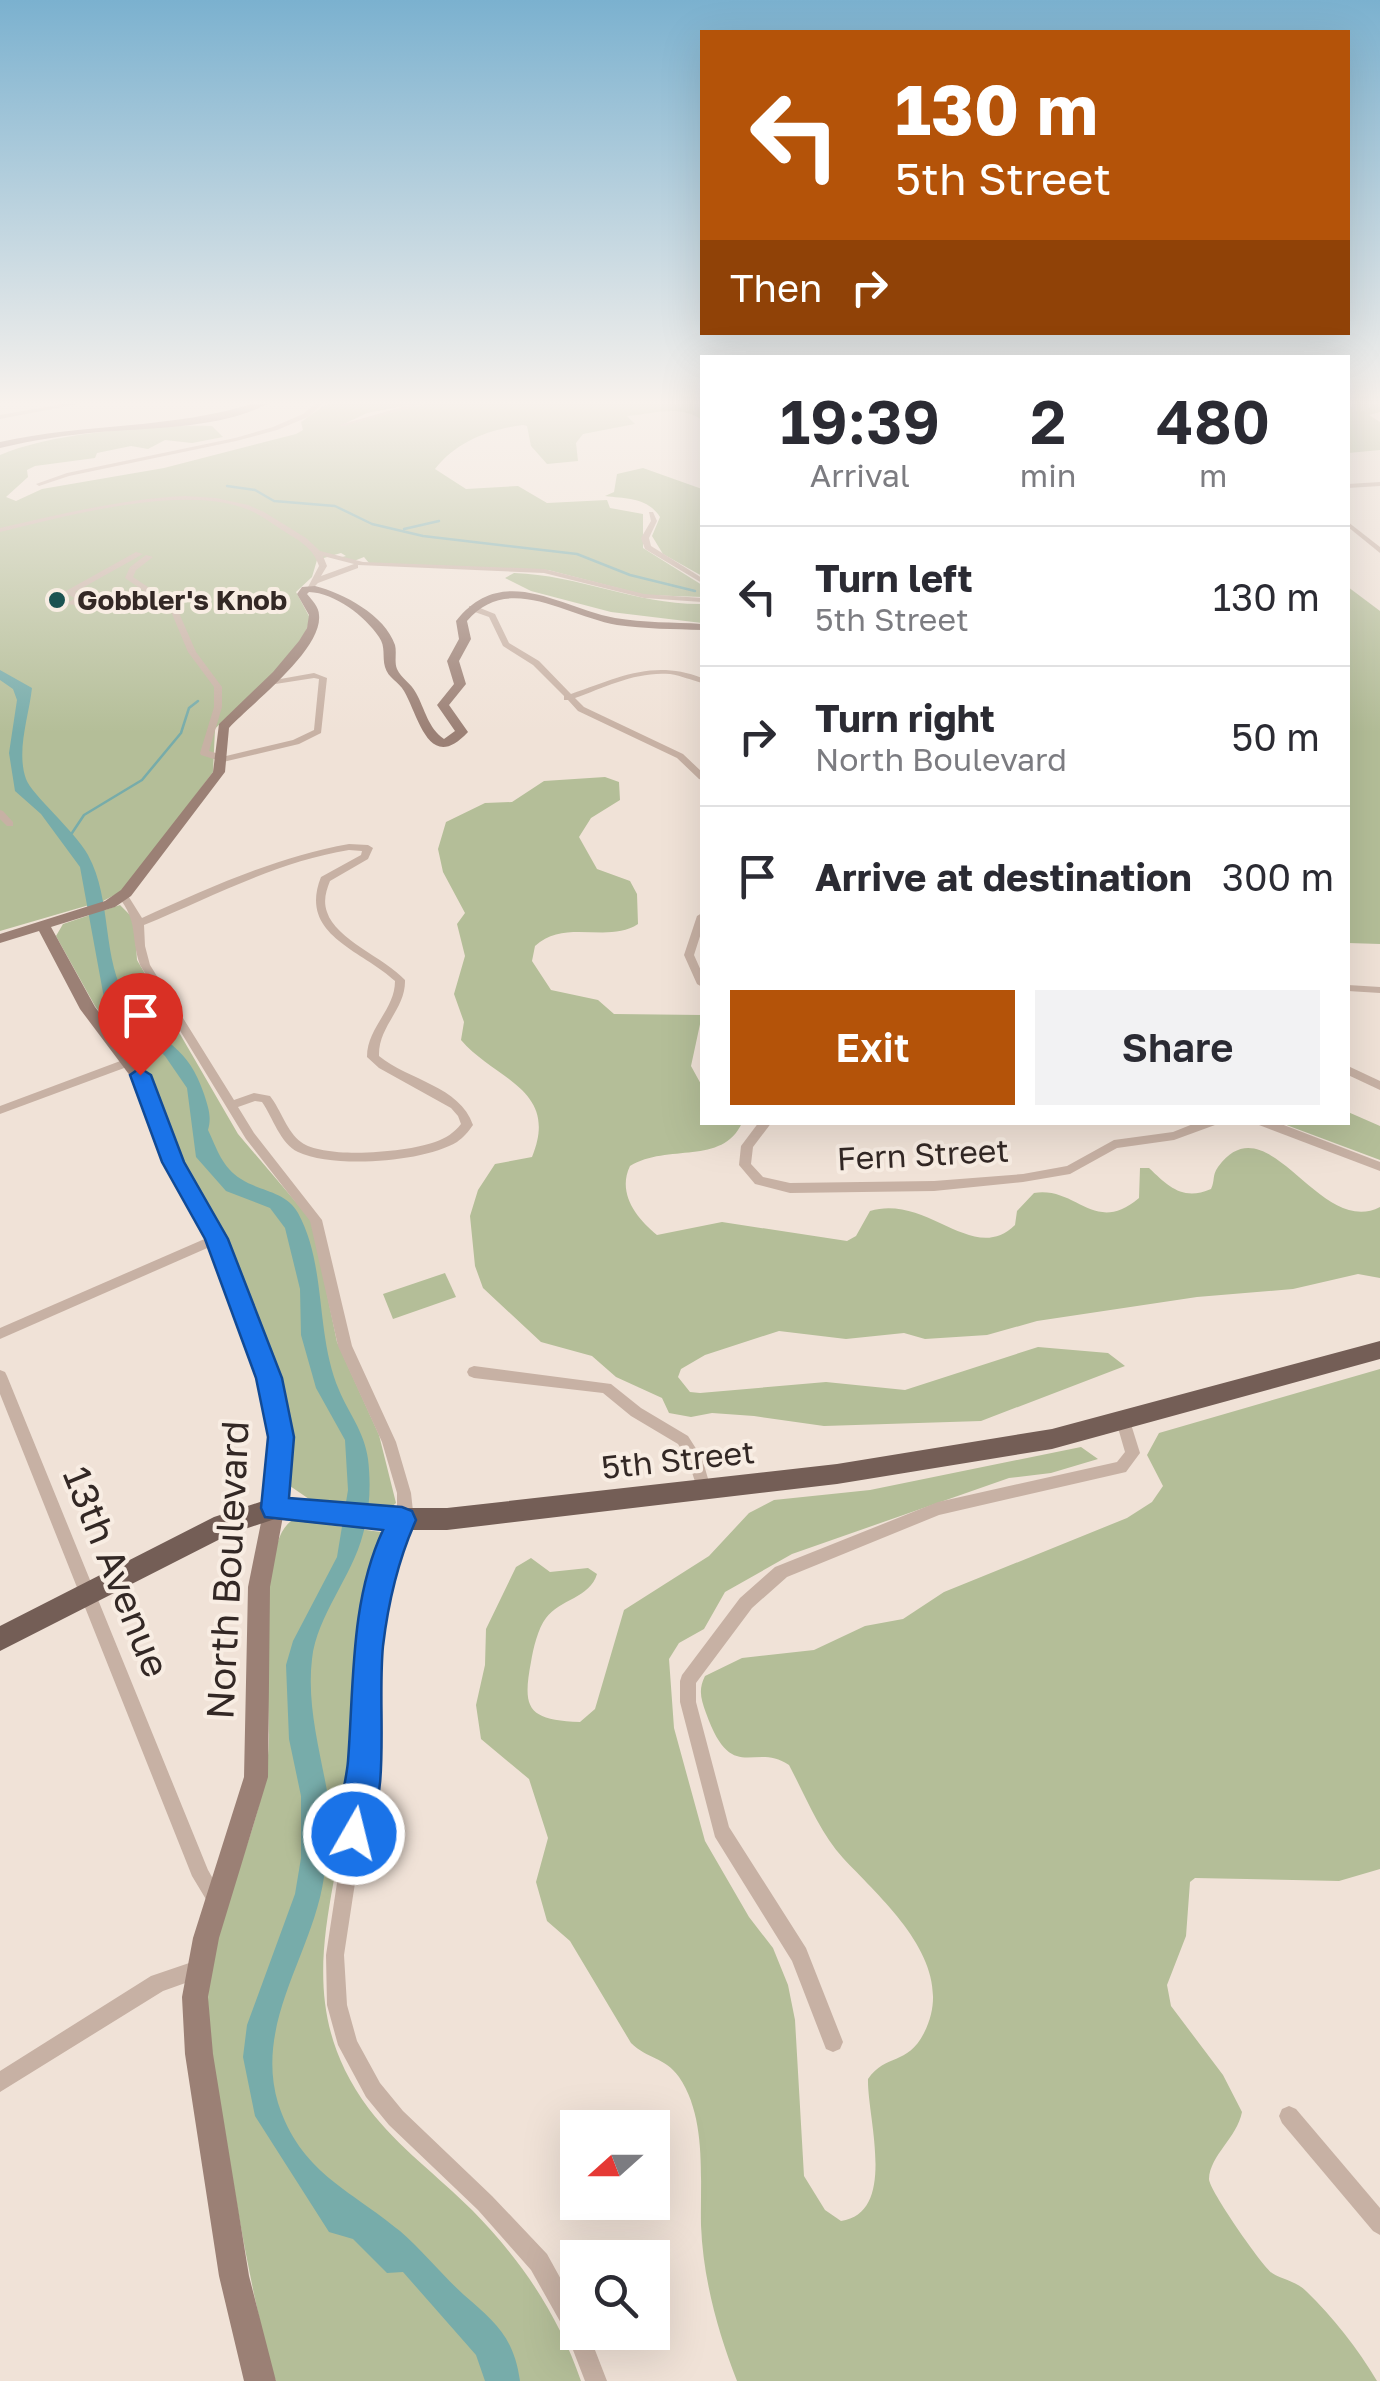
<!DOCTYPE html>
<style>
body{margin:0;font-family:"Golos Text",sans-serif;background:#f2f2f3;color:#2b2b33;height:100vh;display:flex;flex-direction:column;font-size:38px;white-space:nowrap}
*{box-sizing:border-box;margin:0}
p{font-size:32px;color:#7c7c81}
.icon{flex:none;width:55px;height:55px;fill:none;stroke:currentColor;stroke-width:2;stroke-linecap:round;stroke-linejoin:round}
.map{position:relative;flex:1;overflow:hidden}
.panel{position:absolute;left:700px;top:355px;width:650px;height:770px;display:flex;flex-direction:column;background:#fff;border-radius:0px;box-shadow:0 10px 40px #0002}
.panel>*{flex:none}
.top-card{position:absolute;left:700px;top:30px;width:650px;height:305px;border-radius:0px;box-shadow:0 10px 40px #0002;background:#b45309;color:#fff;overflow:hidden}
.needle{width:65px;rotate:249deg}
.tools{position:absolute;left:560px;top:2110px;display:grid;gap:20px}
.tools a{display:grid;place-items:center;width:110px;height:110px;border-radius:0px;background:#fff;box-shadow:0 10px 40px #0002;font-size:50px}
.pin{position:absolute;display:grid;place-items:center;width:85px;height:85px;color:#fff;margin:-102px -42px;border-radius:50% 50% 50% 0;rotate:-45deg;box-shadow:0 0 10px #0007}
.pin .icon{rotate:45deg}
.me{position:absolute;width:110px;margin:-55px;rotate:8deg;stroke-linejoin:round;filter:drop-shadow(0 0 8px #0008)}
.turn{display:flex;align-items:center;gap:35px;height:210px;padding:0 30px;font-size:45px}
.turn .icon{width:130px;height:130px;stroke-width:2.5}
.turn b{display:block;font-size:70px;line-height:85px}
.then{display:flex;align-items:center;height:95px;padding:0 30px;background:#0003;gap:20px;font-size:38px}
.eta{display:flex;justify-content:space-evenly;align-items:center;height:170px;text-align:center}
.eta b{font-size:60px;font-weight:600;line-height:70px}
.action{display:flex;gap:20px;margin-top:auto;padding:20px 30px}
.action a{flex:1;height:115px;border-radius:0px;background:#b45309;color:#fff;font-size:40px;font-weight:600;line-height:115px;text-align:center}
.action a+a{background:#f2f2f3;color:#2b2b33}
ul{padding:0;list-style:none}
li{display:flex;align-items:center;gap:30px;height:140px;padding:0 30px;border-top:2px solid #e1e1e2}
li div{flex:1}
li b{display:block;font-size:38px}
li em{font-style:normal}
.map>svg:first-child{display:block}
.green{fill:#b4be98}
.water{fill:#77acaa}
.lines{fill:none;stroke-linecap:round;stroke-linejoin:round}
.stream{stroke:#77acaa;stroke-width:2.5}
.street{fill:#c7b1a4;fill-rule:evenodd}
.secondary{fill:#9b8075;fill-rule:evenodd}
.primary{fill:#745e56;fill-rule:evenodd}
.route{fill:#1a73e8;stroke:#114b97;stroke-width:2.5}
.poi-dot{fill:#1c5352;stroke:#f8ede3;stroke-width:4}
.labels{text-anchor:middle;stroke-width:8;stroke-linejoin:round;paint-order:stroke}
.far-poi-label{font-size:28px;font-weight:bold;fill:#332825;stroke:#f8ede3;text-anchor:start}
.street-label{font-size:32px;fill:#332825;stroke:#f8ede3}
.near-street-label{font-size:38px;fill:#332825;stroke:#f8ede3}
</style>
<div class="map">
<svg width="1380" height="2381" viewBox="0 0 1380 2381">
<rect width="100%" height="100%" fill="#f0e2d7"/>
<g class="green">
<path d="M 379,400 L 415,404 L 367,413 L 340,426 L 440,400 L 702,400 L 702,420 C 679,404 655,414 627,416 L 635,424 L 583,434 L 576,443 L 578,461 L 547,464 L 531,446 L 527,426 L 523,425 C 489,429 456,442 435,469 L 466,489 L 518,486 L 547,503 L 607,500 L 610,508 L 643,514 L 643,548 L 702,585 L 702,597 L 645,595 L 548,570 L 369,563 L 364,557 L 354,561 L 338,558 L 346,556 L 341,553 L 317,560 L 312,577 L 296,592 L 310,618 C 301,660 243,699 215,729 L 213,772 L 124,890 L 103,901 L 0,931 L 0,455 C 49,433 158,424 212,426 L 223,437 L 192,443 L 165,440 L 148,449 L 131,446 L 97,453 L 95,458 L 35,466 L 27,470 L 28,477 L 6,497 L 16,501 L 42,489 L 164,468 L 296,434 L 303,430 L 301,422 L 325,405 Z"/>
<polygon points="1348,400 1380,400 1380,412 1369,415 1380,422 1380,450 1348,453"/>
<path d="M 643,468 L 702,489 L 702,576 L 663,554 L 652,536 L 660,517 C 647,497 627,499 605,496 L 614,492 L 617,474 Z"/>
<path d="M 514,573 C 579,575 638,605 702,604 L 702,623 L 611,612 L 531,591 L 505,578 Z"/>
<polygon points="1348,587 1380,611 1380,944 1348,943"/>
<path d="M 605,777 L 619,782 L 620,800 L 591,818 L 579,837 L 597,869 L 630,881 L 637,894 L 638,924 C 608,944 565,918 535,946 L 532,961 L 551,990 L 598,1000 L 614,1014 L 702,1015 L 691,1066 L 702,1086 L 702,1122 L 742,1123 C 722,1166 668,1143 630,1166 C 617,1193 636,1218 657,1235 L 722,1222 L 847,1241 L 856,1236 L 870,1211 C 928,1194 973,1266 1015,1225 L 1017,1211 L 1034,1193 C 1077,1186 1094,1236 1139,1198 L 1140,1168 L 1149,1168 C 1169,1187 1183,1201 1211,1189 C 1215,1181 1212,1175 1218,1167 C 1268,1099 1319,1239 1380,1207 L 1380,1278 L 1358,1274 L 1293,1289 L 1197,1297 L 1037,1321 L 987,1335 L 925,1339 L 904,1333 L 846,1339 L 779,1331 L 705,1355 L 681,1369 L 678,1377 L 690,1392 L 700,1393 L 826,1382 L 905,1390 L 1038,1347 L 1108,1353 L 1125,1366 L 981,1421 L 824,1426 L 754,1416 L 712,1413 L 691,1417 L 669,1413 L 662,1398 L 616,1377 L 592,1356 L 541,1342 L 483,1288 L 475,1266 L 470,1216 L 478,1190 L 495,1164 L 532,1157 C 560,1089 495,1080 461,1040 L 464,1022 L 454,994 L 465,956 L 457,924 L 465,913 L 443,872 L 438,849 L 446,822 L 485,803 L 512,802 L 544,781 Z"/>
<polygon points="120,905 134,919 137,960 238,1134 312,1221 337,1342 379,1435 396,1503 388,1510 309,1499 290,1486 290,1435 283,1393 223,1233 175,1151 153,1082 95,1006 56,936 63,924"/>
<polygon points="1348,1112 1380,1126 1380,1160 1281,1123 1348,1122"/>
<polygon points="445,1273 456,1297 393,1319 383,1294"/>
<path d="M 1380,1369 L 1380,1869 L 1339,1881 L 1195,1878 L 1190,1882 L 1186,1936 L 1167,1985 L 1171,2006 L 1223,2075 L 1242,2112 C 1237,2138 1210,2155 1209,2179 C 1209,2190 1262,2266 1272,2273 C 1283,2280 1296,2281 1306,2291 C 1333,2317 1358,2349 1377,2381 L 737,2381 C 718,2332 703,2279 701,2225 C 700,2178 707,2118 679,2077 C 665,2057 647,2059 631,2043 L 570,1941 L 547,1921 L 536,1882 L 548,1838 L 529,1779 L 481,1739 L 476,1705 L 485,1665 L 486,1629 L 516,1567 L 531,1558 L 550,1572 L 588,1568 L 597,1574 C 590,1598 560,1599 546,1618 C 538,1628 533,1649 531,1662 C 522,1709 528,1720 580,1722 L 595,1709 L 624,1610 L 709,1556 L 749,1513 L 774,1500 L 870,1490 L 1081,1447 L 1098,1459 L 1051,1473 L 1009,1478 L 792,1554 L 725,1592 L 704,1629 L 679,1643 L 669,1659 L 674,1728 L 705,1841 L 749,1917 L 773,1948 L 788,1985 L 795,2020 L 804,2176 L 825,2210 L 841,2221 C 898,2213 867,2117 868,2079 C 886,2053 907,2066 924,2033 C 959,1965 884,1902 843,1858 C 820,1833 805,1795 789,1765 C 754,1741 732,1786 706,1713 C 701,1699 698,1690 705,1676 L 742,1658 L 814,1650 L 865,1626 L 903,1619 L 944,1592 L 1127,1518 L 1152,1502 L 1163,1486 L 1147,1455 L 1159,1433 Z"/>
<path d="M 293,1520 L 381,1532 C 378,1570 363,1606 358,1643 C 352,1691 357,1740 350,1788 C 335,1905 289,2002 369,2109 C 398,2147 438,2176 472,2210 C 521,2260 558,2314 581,2381 L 276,2381 L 271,2368 C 252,2292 238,2216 226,2138 C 219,2094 209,2049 208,2003 C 208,1913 267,1831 269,1739 C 270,1698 256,1539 293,1520 Z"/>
</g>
<path class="water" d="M 0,670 L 32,688 C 29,716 16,751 26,779 C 32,795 75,831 88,855 C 113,901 101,960 128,1001 C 154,1042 186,1039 204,1094 C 208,1107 212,1116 208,1130 C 217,1149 222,1167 241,1179 C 261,1192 286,1191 298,1213 C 327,1266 315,1334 339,1390 C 349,1414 364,1431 368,1459 C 371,1483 370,1510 363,1534 C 352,1577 317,1615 312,1659 C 306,1710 323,1760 330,1809 C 334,1831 327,1855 324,1877 C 313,1954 254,2022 278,2103 C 300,2172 349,2189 400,2231 C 423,2251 442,2275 464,2295 C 495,2322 514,2337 520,2381 L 485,2381 L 476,2355 L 403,2272 L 387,2273 L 353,2239 L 329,2232 L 255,2116 L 243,2057 L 247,2025 L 295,1894 L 301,1858 L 301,1796 L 289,1739 L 286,1665 L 293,1641 L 337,1557 L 348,1490 L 345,1440 L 316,1388 L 301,1335 L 300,1289 L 285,1228 L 270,1208 L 226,1191 L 196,1157 L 187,1088 L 165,1056 L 104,998 L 80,867 L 41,814 L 15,791 L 9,753 L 17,700 L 13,689 L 0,680 Z"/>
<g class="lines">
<g class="stream">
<polyline points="227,486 255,490 274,501 335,506 372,524 423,536 577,554 630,575 695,591"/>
<polyline points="404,529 439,521"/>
<polyline points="72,833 84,815 142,780 181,733 189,708 198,701"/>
</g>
<g class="street">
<polygon points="86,400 99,400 0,419 0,415"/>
<polygon points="320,400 327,400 308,417 277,430 236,441 69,476 39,486 36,484 67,473 235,438 273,427 303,414"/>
<polygon points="427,400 437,400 344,426 339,425"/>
<polygon points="1380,482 1380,486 1348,488 1348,484"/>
<path d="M 185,496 L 216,498 L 248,505 L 264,512 L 306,538 L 320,551 L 363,562 L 544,569 L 644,594 L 702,598 L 702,602 L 644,598 L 544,573 L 358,565 L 358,568 L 318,583 L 312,589 L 308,587 L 319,566 C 313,547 298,540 282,530 C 271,523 261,515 249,510 C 184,483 67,516 0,532 L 0,528 C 62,514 122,499 185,496 ZM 323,556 L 354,564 L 321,576 L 327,566 Z"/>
<polygon points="649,512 653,512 657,521 649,538 651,546 702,578 702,583 645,549 641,538 651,521"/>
<polygon points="1348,522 1380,547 1380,553 1348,527"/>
<path d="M 136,552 L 143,554 L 75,592 L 83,597 L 76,605 L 52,603 L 48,601 ZM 69,595 L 74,598 L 71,601 L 60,600 Z"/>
<polygon points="146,555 153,557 136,570 133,577 176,606 196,652 222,687 222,707 209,751 226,756 293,740 314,730 319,679 314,678 269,685 265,683 269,681 314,673 327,678 321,733 299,744 223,762 201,755 200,753 214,707 214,687 188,652 170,609 125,578 130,567"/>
<path d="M 469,606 L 475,606 L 495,614 L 509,643 L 539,661 L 571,694 C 618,678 653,659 702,678 L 702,683 C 691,680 682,676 670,674 C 637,671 605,687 575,698 L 584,707 L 683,754 L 702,772 L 702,780 L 699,779 L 677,758 L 578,711 L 568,700 L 564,700 L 564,696 L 533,665 L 503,646 L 489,617 L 469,610 Z"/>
<polygon points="0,810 3,811 13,822 13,826 7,826 0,819"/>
<path d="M 349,844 L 368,845 L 373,848 L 368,859 L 330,881 C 326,891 323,901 327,912 C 336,940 385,958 405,980 C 406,1009 378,1026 379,1056 C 408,1080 460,1086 473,1125 C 468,1132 464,1137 457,1142 C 424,1162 334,1169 298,1152 C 280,1143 273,1118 262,1102 L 255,1101 L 238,1107 L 254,1133 L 322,1220 L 352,1346 L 396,1442 L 411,1493 L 413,1511 L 397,1547 L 376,1645 L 373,1765 L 344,1955 L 347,2005 L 357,2041 L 380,2083 L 403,2111 L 492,2196 L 547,2254 L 578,2310 L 578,2332 L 588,2332 L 607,2381 L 585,2381 L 566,2332 L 531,2270 L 478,2210 L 389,2125 L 366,2097 L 338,2045 L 327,2005 L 326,1955 L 355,1765 L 360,1645 L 381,1547 L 397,1511 L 397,1493 L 382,1442 L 338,1346 L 310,1221 L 246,1139 L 140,965 C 130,935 139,923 118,896 L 119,894 L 127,894 L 142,918 C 209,888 276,857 349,844 ZM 349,850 L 362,851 L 361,855 L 321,877 C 298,935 360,949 395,981 C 395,1010 367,1027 367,1057 L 379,1068 L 451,1108 L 458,1116 L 461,1124 C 454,1133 446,1138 435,1142 C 408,1152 325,1160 301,1142 C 287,1132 281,1110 270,1096 L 254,1093 L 234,1100 L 150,965 L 145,946 L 144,925 C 212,897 276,862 349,850 Z"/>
<polygon points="702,913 702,930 694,955 702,973 702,987 697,984 684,955 697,916"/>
<polygon points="1348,985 1380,987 1380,993 1348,991"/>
<polygon points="131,1057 137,1061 135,1064 0,1114 0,1106"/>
<polygon points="1348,1066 1380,1081 1380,1090 1348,1075"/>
<polygon points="759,1122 772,1122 753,1147 751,1164 763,1177 790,1183 934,1181 1023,1174 1067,1166 1114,1140 1173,1132 1198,1122 1217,1122 1215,1125 1174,1140 1117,1148 1070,1174 1023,1182 934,1191 790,1193 755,1184 739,1165 741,1146"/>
<polygon points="1257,1122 1276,1122 1380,1162 1380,1171 1259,1125"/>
<polygon points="216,1234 221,1236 222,1239 221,1242 0,1339 0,1328"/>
<polygon points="474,1366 611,1384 641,1408 688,1436 702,1458 711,1489 709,1494 704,1496 699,1494 688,1460 678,1444 631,1416 603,1393 474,1378 469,1376 467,1372 469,1368"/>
<polygon points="0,1370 5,1372 7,1376 208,1870 225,1900 222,1906 216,1909 210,1906 192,1876 0,1394"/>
<polygon points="1123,1415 1128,1417 1130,1421 1140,1453 1126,1472 939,1515 787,1577 752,1608 696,1683 696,1702 729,1827 806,1948 843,2042 840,2049 833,2052 826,2049 792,1961 715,1837 680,1702 680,1681 682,1675 740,1598 775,1567 938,1502 1117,1462 1125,1452 1116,1421 1118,1417"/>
<polygon points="198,1960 205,1962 207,1969 205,1976 163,1991 0,2092 0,2071 151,1976"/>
<polygon points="1289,2106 1296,2109 1380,2208 1380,2235 1373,2231 1282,2123 1279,2116 1282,2109"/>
</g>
<g class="secondary">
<path d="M 263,400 L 275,400 C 224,429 157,427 100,432 C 66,435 33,440 0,448 L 0,442 C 87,422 178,430 263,400 Z"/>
<path d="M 315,586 C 343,593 385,615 395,645 C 397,653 394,661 397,669 C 401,678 411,683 416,693 C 425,709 428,728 444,739 L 455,731 L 437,705 L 454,684 L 447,661 L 459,639 L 456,621 C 503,562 558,607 615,618 C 644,623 673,622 702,624 L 702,630 C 674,629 645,629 617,625 C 566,616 508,572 467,621 L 471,639 L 459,661 L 466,684 L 449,705 L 468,732 C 429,774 419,717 404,691 C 399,682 388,678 385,667 C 382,656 386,647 379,637 C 365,616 335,593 309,592 L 307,594 C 312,600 319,607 319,615 C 323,650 251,704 229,728 L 225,772 L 131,896 L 115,907 L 51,927 L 95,1007 L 156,1088 L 182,1162 L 233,1256 L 289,1419 L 290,1478 L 270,1587 L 268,1777 L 219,1938 L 208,1997 L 213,2054 L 249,2276 L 276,2381 L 244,2381 L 219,2276 L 185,2054 L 182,1997 L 193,1938 L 244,1777 L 248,1587 L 270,1478 L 269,1419 L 215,1256 L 164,1162 L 140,1089 L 80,1009 L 39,931 L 0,943 L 0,934 L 105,901 L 121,890 L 213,772 L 219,724 L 273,672 L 299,641 L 307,628 L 309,615 L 297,594 L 302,587 Z"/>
</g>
<polygon class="primary" points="1380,1341 1380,1359 1052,1449 837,1484 447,1530 379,1530 275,1519 230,1534 0,1651 0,1626 214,1517 275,1497 379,1508 447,1508 837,1464 1052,1429"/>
</g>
<linearGradient id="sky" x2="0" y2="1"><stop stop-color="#7bb1cf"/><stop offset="0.55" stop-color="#f8f2ed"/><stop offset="1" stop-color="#f8f2ed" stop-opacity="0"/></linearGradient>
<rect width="1380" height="733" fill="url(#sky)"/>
<path class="route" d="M 140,1068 L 151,1075 L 184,1162 L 228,1239 L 282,1378 L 294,1437 L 289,1498 L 402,1507 L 412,1511 L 416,1520 C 399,1558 388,1604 383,1646 C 377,1710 391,1785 366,1845 L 354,1850 L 343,1845 C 333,1821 346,1787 348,1761 C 354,1684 350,1601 383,1530 L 265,1517 L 261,1508 L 268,1437 L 256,1378 L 205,1239 L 162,1162 L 130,1075 Z"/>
<circle class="poi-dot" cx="57" cy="600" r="10"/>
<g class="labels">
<g class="far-poi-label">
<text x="77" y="610">Gobbler's Knob</text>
</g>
<g class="street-label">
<text transform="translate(923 1155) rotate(-3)" y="11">Fern Street</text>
<text transform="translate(678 1460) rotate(-6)" y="11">5th Street</text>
</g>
<g class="near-street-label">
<text transform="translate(228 1570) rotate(-87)" y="13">North Boulevard</text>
<text transform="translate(116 1572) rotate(68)" y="13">13th Avenue</text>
</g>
</g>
</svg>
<div class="tools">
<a><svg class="needle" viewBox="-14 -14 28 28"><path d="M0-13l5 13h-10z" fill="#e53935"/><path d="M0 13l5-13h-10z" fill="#7c7c81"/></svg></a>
<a><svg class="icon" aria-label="search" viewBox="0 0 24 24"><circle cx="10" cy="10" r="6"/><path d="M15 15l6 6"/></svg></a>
</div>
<div class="pin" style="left:140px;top:1075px;background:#d93025"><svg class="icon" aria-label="arrive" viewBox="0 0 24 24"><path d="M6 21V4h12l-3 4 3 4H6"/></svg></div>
<svg class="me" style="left:354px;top:1834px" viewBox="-20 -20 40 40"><circle r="17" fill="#1a73e8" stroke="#fff" stroke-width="3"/><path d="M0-11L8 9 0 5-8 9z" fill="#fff"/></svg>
<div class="top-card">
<div class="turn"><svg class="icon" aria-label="left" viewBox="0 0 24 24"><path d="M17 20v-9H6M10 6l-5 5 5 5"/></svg><div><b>130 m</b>5th Street</div></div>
<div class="then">Then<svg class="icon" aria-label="right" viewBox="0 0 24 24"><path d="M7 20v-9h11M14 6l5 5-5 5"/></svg></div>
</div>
<section class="panel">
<div class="eta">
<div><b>19:39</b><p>Arrival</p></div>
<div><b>2</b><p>min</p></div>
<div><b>480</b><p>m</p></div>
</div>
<ul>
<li><svg class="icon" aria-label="left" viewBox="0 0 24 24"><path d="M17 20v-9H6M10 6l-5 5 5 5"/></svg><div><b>Turn left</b><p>5th Street</p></div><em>130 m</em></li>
<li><svg class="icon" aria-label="right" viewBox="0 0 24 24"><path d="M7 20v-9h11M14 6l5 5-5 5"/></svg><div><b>Turn right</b><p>North Boulevard</p></div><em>50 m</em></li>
<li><svg class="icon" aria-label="arrive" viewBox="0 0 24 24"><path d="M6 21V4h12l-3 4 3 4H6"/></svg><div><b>Arrive at destination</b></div><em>300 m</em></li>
</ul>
<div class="action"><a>Exit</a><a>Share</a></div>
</section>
</div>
